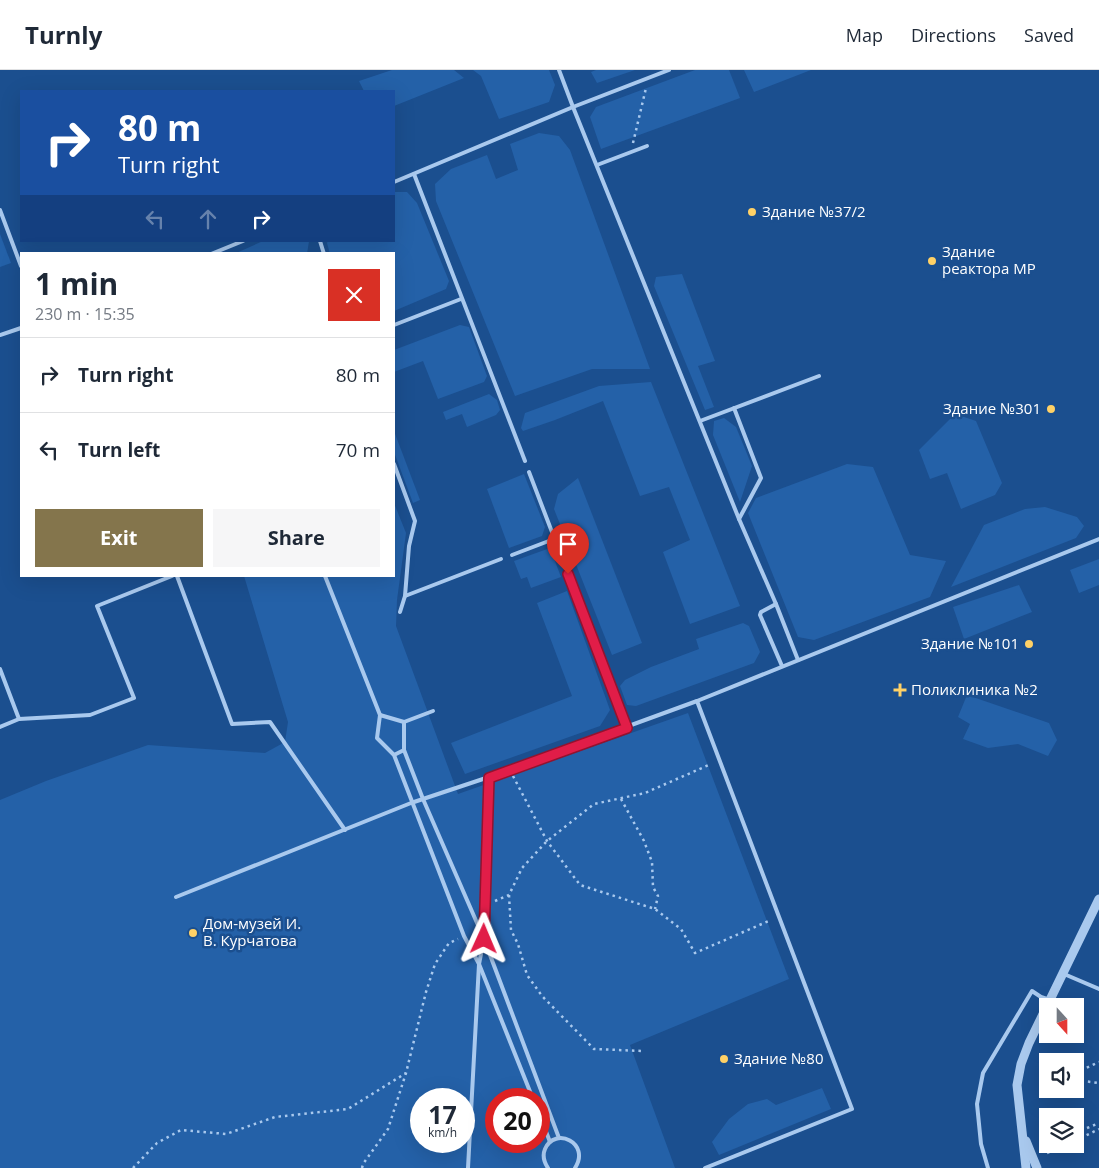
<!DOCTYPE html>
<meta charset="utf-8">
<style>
body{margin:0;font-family:"Open Sans",sans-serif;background:#f6f6f7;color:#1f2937;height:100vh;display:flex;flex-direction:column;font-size:19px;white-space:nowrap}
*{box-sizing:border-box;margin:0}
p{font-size:16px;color:#747a83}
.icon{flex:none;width:28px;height:28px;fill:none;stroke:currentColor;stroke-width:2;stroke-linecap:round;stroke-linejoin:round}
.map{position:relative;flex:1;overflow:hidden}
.details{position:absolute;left:20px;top:182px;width:375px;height:325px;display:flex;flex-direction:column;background:#fff;border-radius:0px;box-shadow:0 5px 20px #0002}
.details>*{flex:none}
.hud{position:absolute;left:20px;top:20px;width:375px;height:152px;border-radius:0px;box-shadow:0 5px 20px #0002;background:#1a4fa0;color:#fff;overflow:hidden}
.needle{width:32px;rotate:159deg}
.controls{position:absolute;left:1039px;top:928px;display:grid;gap:10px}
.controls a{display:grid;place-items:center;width:45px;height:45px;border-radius:0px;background:#fff;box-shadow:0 5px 20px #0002;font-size:25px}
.speed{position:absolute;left:410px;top:1018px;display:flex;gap:10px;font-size:25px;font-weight:700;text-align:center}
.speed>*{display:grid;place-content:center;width:65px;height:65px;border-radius:50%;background:#fff;box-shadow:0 5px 20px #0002;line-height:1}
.speed small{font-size:12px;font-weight:400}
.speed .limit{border:8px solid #d22;background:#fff;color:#111}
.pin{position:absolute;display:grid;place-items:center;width:42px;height:42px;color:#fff;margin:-51px -21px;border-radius:50% 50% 50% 0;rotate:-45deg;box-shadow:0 0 5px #0007}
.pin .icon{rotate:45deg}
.me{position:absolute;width:55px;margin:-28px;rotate:1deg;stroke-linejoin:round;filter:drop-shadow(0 0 4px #0008)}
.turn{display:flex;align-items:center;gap:18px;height:105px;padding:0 15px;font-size:22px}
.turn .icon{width:65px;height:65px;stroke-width:2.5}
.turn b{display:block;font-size:35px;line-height:42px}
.lanes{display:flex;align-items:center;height:48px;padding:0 15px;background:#0003;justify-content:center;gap:25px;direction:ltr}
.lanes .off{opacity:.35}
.round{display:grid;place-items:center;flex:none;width:52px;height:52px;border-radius:0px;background:#f6f6f7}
.overview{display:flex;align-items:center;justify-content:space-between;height:85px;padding:0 15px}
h1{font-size:30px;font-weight:700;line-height:38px}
.button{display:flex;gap:10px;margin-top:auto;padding:10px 15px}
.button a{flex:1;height:58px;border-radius:0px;background:#84754c;color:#fff;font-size:20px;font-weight:700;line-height:58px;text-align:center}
.button a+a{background:#f6f6f7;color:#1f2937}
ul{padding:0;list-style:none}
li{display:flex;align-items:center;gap:15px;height:75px;padding:0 15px;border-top:1px solid #e0e1e3}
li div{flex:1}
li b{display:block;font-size:19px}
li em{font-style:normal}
header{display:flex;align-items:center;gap:30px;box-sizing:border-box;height:70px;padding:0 25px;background:#fff;border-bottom:1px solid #e0e1e3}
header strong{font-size:24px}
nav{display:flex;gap:28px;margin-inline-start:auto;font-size:18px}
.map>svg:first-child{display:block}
.green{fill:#2461a8;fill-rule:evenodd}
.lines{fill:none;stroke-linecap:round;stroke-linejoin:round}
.path{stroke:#a9c9ee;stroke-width:2.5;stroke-dasharray:2.5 4;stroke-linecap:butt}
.service{stroke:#a9c9ee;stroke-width:4}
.tertiary{stroke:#a9c9ee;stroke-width:9}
.route-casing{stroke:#92132f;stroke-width:12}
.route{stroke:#e11d48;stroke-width:9}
.poi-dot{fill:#ffd166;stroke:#1b4f8f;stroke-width:2}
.labels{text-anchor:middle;stroke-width:5;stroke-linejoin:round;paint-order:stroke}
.poi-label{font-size:15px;fill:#fff;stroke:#1b4f8f;text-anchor:start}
</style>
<header>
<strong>Turnly</strong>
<nav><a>Map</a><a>Directions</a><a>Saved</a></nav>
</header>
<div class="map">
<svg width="1099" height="1098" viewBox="0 0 1099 1098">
<rect width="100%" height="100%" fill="#1b4f8f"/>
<g class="green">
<polygon points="392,0 454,0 464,8 394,36 394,21 364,21 359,11"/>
<polygon points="473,0 549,0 555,15 549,32 499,49 481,6"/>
<polygon points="596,0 635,0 597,13 591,2"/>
<polygon points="695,0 729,0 740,28 601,79 590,47 596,37"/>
<polygon points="744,0 811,0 754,22"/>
<polygon points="539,63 559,66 570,80 650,299 592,299 515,326 436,131 435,114 451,99 487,85 496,109 518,100 510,74"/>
<polygon points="394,122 407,122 417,133 449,211 446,219 394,241 394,184 330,184 327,173 328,171 394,171"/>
<polygon points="0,164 11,193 0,197"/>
<polygon points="263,171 309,171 307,184 234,184"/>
<polygon points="682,204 715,291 698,296 714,337 705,340 654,216 656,207"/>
<polygon points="460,255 469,257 487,306 484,312 438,329 423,291 394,302 394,280"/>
<polygon points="651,312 740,536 690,554 663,482 690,470 669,417 640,426 603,331 555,350 523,361 521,358 525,343 599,316"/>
<polygon points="489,324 497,330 500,340 496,345 467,357 462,344 446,350 443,342"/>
<polygon points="955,344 976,351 1002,413 995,425 961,439 947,403 930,409 919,380"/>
<polygon points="724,348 736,357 752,396 740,432 713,365 714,351"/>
<polygon points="394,361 420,430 413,433 394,382"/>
<polygon points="847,394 873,397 910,485 946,491 930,527 814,570 798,567 748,443 756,428"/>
<polygon points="524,404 545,457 542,466 509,478 487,419"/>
<polygon points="578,408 642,573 612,585 554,439 558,424"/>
<path d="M 394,433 L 406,463 L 397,530 L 396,556 L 458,724 L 688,643 L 789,909 L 630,975 L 675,1098 L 0,1098 L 0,730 L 46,711 L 148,675 L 265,683 L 285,672 L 288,652 L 244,506 L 394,506 ZM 421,1029 L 464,1029 L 464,1071 L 421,1071 ZM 496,1029 L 539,1029 L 539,1071 L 496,1071 Z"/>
<polygon points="1045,437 1077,447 1084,456 1076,468 951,517 984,455 1025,439"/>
<polygon points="550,478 561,507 531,518 527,507 521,509 514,491"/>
<polygon points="1099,489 1099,515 1079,523 1070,500"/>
<polygon points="1019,515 1032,542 964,569 953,537"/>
<polygon points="567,521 610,640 600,656 465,704 451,673 572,626 537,533"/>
<polygon points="743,553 749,556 760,582 754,593 636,636 627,635 620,616 625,610 651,597 699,579 696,569"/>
<polygon points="967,625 1049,653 1057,670 1048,686 1018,674 988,678 963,669 970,654 958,647"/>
<polygon points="822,1018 831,1039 719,1085 712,1072 729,1049 748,1034 767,1029 776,1035"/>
</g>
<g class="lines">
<g class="path">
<polyline points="633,73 646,18"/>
<polyline points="513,706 547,771 580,815 655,839 681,859 695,883 771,850"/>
<polyline points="621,729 644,771 652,792 653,817 658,826 655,839"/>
<polyline points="509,825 511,860 518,874 527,905 542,926 594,979 642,981"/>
<polyline points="495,831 509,825 522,798 547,771 594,734 645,723 711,694"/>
<polyline points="1075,1003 1099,992"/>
<polyline points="1075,1010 1099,1013"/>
<polyline points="1075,1063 1099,1053"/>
<polyline points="1075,1071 1099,1059"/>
<polyline points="1045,1077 1052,1074"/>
<polyline points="1047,1083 1068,1074"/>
<polyline points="133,1098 157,1073 181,1060 226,1064 275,1047 348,1039 406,1003"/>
<polyline points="362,1098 363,1094 388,1059 406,1003 426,922 435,894 449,873 458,869"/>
</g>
<g class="service">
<polyline points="559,0 573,37 739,449 776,534 798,590"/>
<polyline points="597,95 647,76"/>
<polyline points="414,104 525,391"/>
<polyline points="394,112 573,37 669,0"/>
<polyline points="0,140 21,196"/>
<polyline points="320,171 324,184"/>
<polyline points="211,184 243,171"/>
<polyline points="394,255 461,229"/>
<polyline points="0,265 21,258"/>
<polyline points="734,338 761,408 739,449"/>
<polyline points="700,351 819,306"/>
<polyline points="394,394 415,451 409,476 405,526 400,542"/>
<polyline points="529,402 627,658"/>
<polyline points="512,485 554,469"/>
<polyline points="177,506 232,654 270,652 345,760"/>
<polyline points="325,506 380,645"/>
<polyline points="405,526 501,489"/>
<polyline points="776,534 761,542 760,545 782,596"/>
<polyline points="0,599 19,649"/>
<polyline points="697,631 852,1039 705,1098"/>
<polyline points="404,652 433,641"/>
<polyline points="0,657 19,649 90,645 134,628 97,536 172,506"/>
<polyline points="404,680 423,729 484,869 559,1068"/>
<polyline points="394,685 404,680 404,652 380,645 377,668 394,685 464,866 479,894 533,1029"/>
<polyline points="176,827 411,733 489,707"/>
<polyline points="1064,904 1099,919"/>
<polyline points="539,1043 550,1072"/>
<polyline points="468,1098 479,894 484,869 489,707 697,631 1099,469"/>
<path d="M 548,1098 C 544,1092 542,1086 545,1079 C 555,1056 591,1073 575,1098"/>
<polyline points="988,1098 981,1074 977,1034 983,1003 1032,921 1041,927 1050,930"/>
</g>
<g class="tertiary">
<polyline points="1026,1071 1037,1098"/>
<polyline points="1026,1098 1017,1015 1021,994 1029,973 1099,829"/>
</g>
</g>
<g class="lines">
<g class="route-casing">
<polyline id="route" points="484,869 489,708 627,658 568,504"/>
</g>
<use href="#route" class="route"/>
</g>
<g class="poi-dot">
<circle cx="752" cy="142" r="5"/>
<circle cx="932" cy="191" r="5"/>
<circle cx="1051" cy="339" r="5"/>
<circle cx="1029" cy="574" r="5"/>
<path d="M897.5 612.5h5v5h5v5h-5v5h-5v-5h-5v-5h5z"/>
<circle cx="193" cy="863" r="5"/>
<circle cx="724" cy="989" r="5"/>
</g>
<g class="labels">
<g class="poi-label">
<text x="762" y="147">Здание №37/2</text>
<text x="942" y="187">Здание<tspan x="942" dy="17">реактора МР</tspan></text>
<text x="1041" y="344" text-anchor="end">Здание №301</text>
<text x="1019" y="579" text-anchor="end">Здание №101</text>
<text x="911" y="625">Поликлиника №2</text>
<text x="203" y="859">Дом-музей И.<tspan x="203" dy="17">В. Курчатова</tspan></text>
<text x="734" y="994">Здание №80</text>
</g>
</g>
</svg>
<div class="controls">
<a><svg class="needle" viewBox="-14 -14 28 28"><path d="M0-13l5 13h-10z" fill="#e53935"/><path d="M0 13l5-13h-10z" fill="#747a83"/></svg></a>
<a><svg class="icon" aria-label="sound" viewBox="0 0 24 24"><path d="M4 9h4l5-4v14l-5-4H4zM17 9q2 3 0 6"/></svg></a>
<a><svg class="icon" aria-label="layers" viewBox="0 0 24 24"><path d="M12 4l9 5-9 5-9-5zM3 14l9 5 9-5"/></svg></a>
</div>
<div class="speed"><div>17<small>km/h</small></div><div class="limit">20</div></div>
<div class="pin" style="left:568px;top:504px;background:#d93025"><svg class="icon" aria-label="arrive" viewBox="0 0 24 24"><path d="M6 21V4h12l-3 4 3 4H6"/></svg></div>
<svg class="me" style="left:484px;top:869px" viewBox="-20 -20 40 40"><path d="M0-17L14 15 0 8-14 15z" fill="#e11d48" stroke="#fff" stroke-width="4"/></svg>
<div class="hud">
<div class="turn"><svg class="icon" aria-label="right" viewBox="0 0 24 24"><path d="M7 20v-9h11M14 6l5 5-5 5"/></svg><div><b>80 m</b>Turn right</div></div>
<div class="lanes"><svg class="icon off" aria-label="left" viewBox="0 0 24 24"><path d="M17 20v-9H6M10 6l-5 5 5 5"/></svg><svg class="icon off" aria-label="ahead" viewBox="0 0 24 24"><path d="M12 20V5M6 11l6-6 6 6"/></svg><svg class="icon" aria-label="right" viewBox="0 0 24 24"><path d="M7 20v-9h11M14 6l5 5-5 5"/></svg></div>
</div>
<section class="details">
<div class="overview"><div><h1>1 min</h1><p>230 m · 15:35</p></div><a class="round" style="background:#d93025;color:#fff"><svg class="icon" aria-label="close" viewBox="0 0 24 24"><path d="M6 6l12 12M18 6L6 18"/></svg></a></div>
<ul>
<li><svg class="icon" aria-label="right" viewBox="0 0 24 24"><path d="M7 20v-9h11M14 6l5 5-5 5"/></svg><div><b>Turn right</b></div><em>80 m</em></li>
<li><svg class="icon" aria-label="left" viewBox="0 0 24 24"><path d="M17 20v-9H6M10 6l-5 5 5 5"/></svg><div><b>Turn left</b></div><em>70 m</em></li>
</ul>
<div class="button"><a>Exit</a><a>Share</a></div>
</section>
</div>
